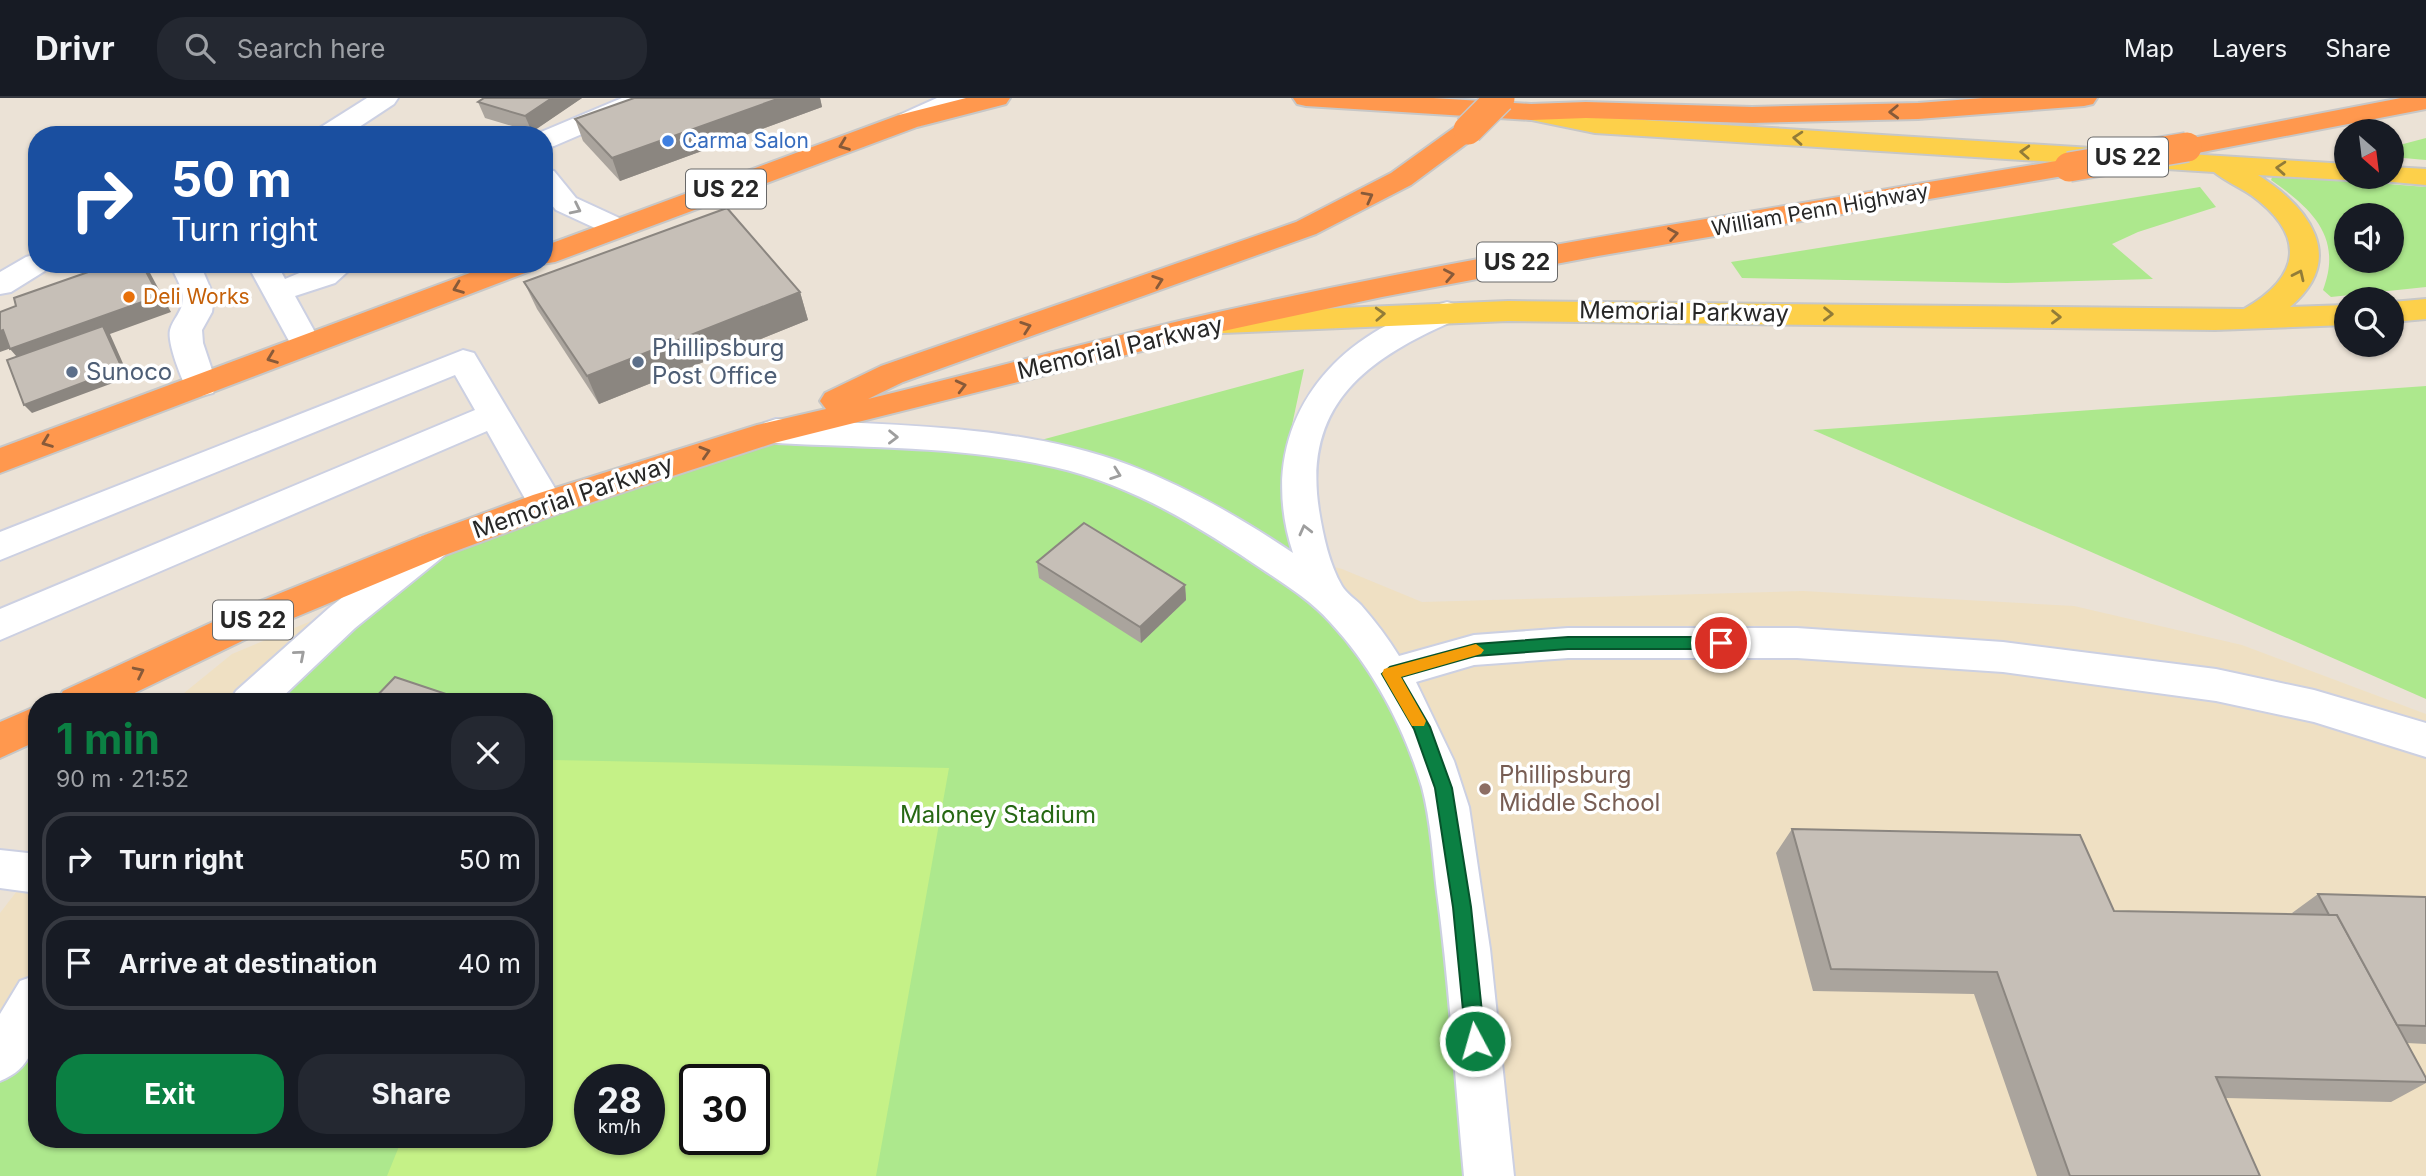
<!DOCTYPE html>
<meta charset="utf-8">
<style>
body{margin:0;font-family:Inter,sans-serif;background:#242831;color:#f1f3f6;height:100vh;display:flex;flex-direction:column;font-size:26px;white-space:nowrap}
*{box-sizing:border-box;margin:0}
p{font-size:23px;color:#9ea1a6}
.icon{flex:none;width:38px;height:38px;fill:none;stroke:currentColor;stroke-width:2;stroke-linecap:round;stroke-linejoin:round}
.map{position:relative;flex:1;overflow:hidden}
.sheet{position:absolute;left:28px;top:595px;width:525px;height:455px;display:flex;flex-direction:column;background:#171b24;border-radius:28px;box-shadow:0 2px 5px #0004}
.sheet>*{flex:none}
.guide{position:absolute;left:28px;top:28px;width:525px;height:147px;border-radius:28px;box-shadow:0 2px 5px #0004;background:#1a4fa0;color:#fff;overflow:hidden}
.needle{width:46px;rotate:152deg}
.fabs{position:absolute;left:2334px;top:21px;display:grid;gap:14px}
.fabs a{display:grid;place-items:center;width:70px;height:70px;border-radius:50%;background:#171b24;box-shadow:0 2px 5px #0004;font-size:35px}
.speed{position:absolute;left:574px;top:966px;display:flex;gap:14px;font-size:35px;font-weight:700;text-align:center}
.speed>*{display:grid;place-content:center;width:91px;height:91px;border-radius:50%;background:#171b24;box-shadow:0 2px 5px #0004;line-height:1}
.speed small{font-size:18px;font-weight:400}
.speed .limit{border:4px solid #111;border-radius:10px;background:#fff;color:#111}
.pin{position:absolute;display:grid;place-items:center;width:60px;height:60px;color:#fff;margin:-30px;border:4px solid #fff;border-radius:50%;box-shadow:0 2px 7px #0007}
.me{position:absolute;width:77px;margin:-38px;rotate:354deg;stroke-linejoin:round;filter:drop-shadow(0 0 5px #0008)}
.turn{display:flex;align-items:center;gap:24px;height:147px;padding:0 28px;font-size:32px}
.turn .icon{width:91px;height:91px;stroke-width:2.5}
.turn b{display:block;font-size:49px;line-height:60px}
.round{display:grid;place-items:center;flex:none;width:74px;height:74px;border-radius:28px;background:#242831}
.headline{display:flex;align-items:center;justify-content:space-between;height:119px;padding:0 28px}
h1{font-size:42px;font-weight:700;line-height:52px;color:#0b8043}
.action{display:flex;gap:14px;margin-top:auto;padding:14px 28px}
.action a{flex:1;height:80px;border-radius:28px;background:#0b8043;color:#fff;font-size:28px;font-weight:700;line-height:80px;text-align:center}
.action a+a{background:#242831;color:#f1f3f6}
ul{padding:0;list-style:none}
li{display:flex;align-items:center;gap:21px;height:94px;margin:0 14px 10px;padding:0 14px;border:4px solid #363941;border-radius:28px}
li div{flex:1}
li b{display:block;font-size:26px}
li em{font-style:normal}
header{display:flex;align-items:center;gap:42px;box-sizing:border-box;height:98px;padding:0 35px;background:#171b24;border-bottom:2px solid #363941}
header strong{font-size:33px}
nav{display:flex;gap:38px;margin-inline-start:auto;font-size:24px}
.search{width:490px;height:63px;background:#242831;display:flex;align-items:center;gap:18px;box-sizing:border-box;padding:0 24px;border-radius:28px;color:#9ea1a6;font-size:26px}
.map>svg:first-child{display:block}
.education{fill:#efe0c3;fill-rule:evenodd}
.green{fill:#ade88d;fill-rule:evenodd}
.pitch{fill:#c5f187;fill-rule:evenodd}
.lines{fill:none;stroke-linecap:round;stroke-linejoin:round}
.minor-casing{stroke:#ccd0e2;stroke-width:4}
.major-casing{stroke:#c7c7c7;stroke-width:4}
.highway-casing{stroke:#c7c7c7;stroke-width:4}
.minor{fill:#fff;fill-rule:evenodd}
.major{fill:#fdd04a;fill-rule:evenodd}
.highway{fill:#ff984e;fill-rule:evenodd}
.highway-bridge-casing{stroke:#c7c7c7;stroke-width:32;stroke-linecap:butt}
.highway-bridge{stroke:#ff984e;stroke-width:29}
.wall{fill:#aaa49d}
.shaded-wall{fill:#8b8680}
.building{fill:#c6bfb7;stroke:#8b8680;stroke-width:2}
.oneway{stroke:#885a39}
.oneway2{stroke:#927c38}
.oneway3{stroke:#9e9e9e}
.route{fill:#0b8043;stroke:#07532c;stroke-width:2}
.slow{fill:#f59e0b}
.shop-dot{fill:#3f7fe0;stroke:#fff;stroke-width:2.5}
.food-dot{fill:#e8710a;stroke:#fff;stroke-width:2.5}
.service-dot{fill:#5c6f8a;stroke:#fff;stroke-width:2.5}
.education-dot{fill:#8d6e63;stroke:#fff;stroke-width:2.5}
.labels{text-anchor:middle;stroke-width:7;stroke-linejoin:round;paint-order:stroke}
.far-shop-label{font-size:21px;fill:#366cbe;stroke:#fff;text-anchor:start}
.far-street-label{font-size:21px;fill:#272727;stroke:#fff}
.far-food-label{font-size:21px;fill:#c56008;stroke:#fff;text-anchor:start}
.shield{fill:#fff;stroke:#686868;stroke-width:2}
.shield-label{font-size:23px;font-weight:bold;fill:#272727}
.street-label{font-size:24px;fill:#272727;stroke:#fff}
.service-label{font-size:24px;fill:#4e5e75;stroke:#fff;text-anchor:start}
.education-label{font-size:24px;fill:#785e54;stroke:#fff;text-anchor:start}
.park-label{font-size:24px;fill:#266813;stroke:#fff}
</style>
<header>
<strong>Drivr</strong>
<div class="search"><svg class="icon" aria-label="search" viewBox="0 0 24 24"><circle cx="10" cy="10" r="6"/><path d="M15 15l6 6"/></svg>Search here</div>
<nav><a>Map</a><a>Layers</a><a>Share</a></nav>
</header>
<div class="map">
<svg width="2426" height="1078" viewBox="0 0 2426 1078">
<rect width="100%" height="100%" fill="#ebe2d6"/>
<path class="education" d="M 885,325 L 1131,382 L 1259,449 L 1342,471 L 1422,504 L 1803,493 L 2074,508 L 2242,547 L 2426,616 L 2426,1078 L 0,1078 L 0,815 L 37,767 L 37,1041 L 544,1041 L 544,604 L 173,604 L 232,556 L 499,445 L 762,358 ZM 590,982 L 649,982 L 649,1041 L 590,1041 ZM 695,982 L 754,982 L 754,1041 L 695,1041 Z"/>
<g class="green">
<polygon points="2426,40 2426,62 2392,59 2392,49"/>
<path d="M 2273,77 L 2426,89 L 2426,189 L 2331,199 L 2323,192 C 2343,139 2312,111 2271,82 ZM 2347,117 L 2392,117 L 2392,163 L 2347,163 Z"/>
<polygon points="2200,89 2216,109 2138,134 2112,146 2153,181 2007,185 1742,180 1731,164"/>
<path d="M 1304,271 L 1286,355 L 1299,477 L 1422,629 L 1489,1078 L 0,1078 L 0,960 L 37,899 L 37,1041 L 544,1041 L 544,604 L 250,604 L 432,448 L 769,335 L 1011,350 ZM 590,982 L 649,982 L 649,1041 L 590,1041 ZM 695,982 L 754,982 L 754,1041 L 695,1041 Z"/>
<polygon points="2426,288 2426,601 1813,332"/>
</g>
<path class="pitch" d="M 553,662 L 949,670 L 876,1078 L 387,1078 L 402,1041 L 544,1041 L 544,685 ZM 590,982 L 649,982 L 649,1041 L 590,1041 ZM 695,982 L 754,982 L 754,1041 L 695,1041 Z"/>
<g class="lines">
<g class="minor-casing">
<g id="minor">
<polygon points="367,0 398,0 394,6 347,37 315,37 318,31"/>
<polygon points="622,0 656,0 652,6 554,48 544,50 544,37 534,37"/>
<path d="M 937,0 L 971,0 L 967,6 C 947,15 921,34 899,29 L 895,23 L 899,17 Z"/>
<polygon points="544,71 554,73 576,100 628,124 633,130 628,136 618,139 608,136 556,112 544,98"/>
<polygon points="37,156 37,166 51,166 48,171 11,194 0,196 0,174 26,159"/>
<path d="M 170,166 L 200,166 L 214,199 L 212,214 L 202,232 L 203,245 L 217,287 L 213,295 L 201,298 L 189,295 C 182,283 167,245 170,232 C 173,221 182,214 183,202 C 184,191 174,176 170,166 Z"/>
<polygon points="247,166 277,166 285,181 321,166 356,166 335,185 295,198 322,247 317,254 306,257 295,254"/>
<path d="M 1447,204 L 1458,207 L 1463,214 L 1458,221 C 1370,259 1302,304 1319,412 C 1323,437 1329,466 1342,488 C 1346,495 1355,501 1361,507 C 1375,523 1388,540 1399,558 L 1474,537 L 1568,530 L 1797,530 L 2003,544 L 2216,571 L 2314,592 L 2426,625 L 2426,659 L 2314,624 L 2216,603 L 2003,574 L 1797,560 L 1568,560 L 1474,567 L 1416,584 L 1454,663 L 1469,709 L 1490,851 L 1514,1078 L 1464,1078 C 1455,983 1450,889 1437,794 C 1433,760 1431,723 1422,689 C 1404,629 1373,570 1330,524 C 1311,503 1289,489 1265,473 C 1200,429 1131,386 1054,369 C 963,348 868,350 776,345 L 764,341 L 759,333 L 764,325 L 776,321 C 894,328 1016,325 1129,367 C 1187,389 1241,420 1293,455 C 1253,332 1328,235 1447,204 Z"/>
<polygon points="463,252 474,255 559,397 564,406 559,415 546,419 533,415 487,333 0,542 0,511 475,312 455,277 0,462 0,434"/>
<polygon points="432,435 445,439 450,448 445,457 355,530 277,604 230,604 236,593 329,510 419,439"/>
<polygon points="0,752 37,756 37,795 0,790"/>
<path d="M 37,877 C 37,918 46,965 0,983 L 0,916 L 20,883 Z"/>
</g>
</g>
<g class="major-casing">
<g id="major">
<path d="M 1531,6 L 1595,19 L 2347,66 L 2347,79 L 2357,80 L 2347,82 L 2258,77 C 2309,109 2348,160 2290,209 L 2347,207 L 2347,227 L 2215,232 L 1508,223 L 1223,235 L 1212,232 L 1207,225 L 1212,218 L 1223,215 L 1508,203 L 2244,211 C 2302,178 2306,137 2251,97 C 2239,89 2225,83 2214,74 L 1595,35 L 1522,20 L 1518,14 L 1522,8 Z"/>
<polygon points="2392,69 2426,71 2426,87 2382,83 2379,79 2392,79"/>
<polygon points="2426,201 2426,221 2392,224 2392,204"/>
</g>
</g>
<g class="highway-casing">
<g id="highway">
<polygon points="966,0 1010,0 1006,6 917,29 555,164 541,166 544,166 544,148 899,17"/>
<polygon points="1293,0 1433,0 1531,6 1586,4 1752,9 1918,5 1983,0 2097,0 2093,6 2084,8 1918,21 1752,25 1586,20 1531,22 1306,8 1297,6"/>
<polygon points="2401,0 2426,0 2426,11 2187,57 2177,55 2173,49 2177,43 2187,41"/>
<path d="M 1468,24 L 1477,26 L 1481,32 L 1477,38 L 1411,87 L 1316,136 L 903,284 L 868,301 C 983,273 1098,241 1214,215 C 1497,151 1784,109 2069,61 L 2079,63 L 2083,69 L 2079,75 L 2069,77 L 1598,158 L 1382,199 L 1214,235 L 774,345 L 559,415 L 445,457 L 267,531 L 116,604 L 57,604 L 63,593 L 241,511 L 419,439 L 533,397 L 757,327 L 826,311 L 820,303 L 825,295 L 881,268 L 1296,124 L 1391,75 L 1459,26 Z"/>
<polygon points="494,166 537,166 533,172 0,375 0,350"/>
<polygon points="37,608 37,643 0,660 0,624"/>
</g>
</g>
<use href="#minor" class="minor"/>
<use href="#major" class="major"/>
<use href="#highway" class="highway"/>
<g class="highway-bridge-casing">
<g id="highway-bridge">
<polyline points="1468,32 1500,0"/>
<polyline points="2069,69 2187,49"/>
</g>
</g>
<use href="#highway-bridge" class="highway-bridge"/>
</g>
<g class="wall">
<polygon points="484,0 582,0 532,34 485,20 478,4"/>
<polygon points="634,0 820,0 822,9 620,83 583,43 575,21"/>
<polygon points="524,184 800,194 808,222 599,306 537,211"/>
<polygon points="1037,464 1185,487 1186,502 1141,545 1039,480"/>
<polygon points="1792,731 2114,813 2293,816 2292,815 2318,796 2426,799 2426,946 2407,945 2426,980 2426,985 2391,1004 2226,1000 2260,1078 2037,1078 1974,896 1813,893 1776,755"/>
</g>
<g class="shaded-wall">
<polygon points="552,0 582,0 532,34 525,18"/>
<polygon points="780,0 820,0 822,9 620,83 612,60"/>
<polygon points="142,166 144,166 149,173 171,214 110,236 129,279 32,315 24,307 24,267 10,251"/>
<polygon points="800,194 808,222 599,306 587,278"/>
<polygon points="3,232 17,248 0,254 0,233"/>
<polygon points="1185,487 1186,502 1141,545 1140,529"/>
<polygon points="446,596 452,604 439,604"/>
</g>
<g class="building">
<polygon points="484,0 552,0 525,18 478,4"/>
<polygon points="634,0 780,0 612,60 575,21"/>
<polygon points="727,110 800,194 587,278 524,184"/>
<polygon points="111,166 142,166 159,198 10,251 3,232 0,233 0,214 16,208 14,200"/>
<polygon points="103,228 122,270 24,307 7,262"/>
<polygon points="1084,425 1185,487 1140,529 1037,464"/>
<polygon points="395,579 446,596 439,604 371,604"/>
<polygon points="1792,731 2080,737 2114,813 2337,817 2426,980 2426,984 2216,979 2260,1078 2070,1078 1997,874 1831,871"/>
<polygon points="2318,796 2426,799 2426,928 2397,927 2337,817 2329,817"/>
</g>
<defs><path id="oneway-chevron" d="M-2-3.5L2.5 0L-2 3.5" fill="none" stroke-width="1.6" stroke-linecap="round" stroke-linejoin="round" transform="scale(1.75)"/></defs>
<g class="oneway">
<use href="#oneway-chevron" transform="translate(1894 14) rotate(178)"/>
<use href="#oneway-chevron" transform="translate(844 47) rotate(159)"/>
<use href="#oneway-chevron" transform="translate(1368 99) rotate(-28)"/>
<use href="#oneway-chevron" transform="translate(1673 136) rotate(-10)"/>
<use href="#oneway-chevron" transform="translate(1449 177) rotate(-11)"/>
<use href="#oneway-chevron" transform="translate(1158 183) rotate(-19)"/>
<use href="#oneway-chevron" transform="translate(458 190) rotate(159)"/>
<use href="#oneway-chevron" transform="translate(1026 229) rotate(-19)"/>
<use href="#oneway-chevron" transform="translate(272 260) rotate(159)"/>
<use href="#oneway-chevron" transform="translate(961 288) rotate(-14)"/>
<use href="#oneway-chevron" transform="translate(47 344) rotate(159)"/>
<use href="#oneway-chevron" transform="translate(705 354) rotate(-17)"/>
<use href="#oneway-chevron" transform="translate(139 574) rotate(-26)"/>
</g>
<g class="oneway2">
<use href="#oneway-chevron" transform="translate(1798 40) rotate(-176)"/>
<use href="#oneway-chevron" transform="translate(2025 54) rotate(-177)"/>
<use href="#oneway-chevron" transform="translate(2281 70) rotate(-176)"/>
<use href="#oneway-chevron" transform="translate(2299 177) rotate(-65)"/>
<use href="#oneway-chevron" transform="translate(1380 216) rotate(-3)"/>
<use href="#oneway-chevron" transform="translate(1828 216) rotate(1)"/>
<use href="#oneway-chevron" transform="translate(2056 219) rotate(1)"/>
</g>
<g class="oneway3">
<use href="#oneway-chevron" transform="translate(576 111) rotate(26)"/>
<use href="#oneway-chevron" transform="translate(893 339) rotate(1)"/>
<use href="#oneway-chevron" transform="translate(1116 376) rotate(20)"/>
<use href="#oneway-chevron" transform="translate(1305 432) rotate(-104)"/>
<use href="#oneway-chevron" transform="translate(300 557) rotate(-41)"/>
</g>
<polygon class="route" points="1568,539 1721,539 1729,545 1721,551 1568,551 1475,558 1401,579 1430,629 1452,690 1471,809 1485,943 1482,950 1475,953 1468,950 1466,943 1453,809 1435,690 1414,631 1382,576 1390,569 1475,546"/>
<polygon class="slow" points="1476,546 1484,552 1481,556 1401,579 1426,623 1424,628 1412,628 1382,576 1384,571"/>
<circle class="shop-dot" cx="668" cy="43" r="7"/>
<circle class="food-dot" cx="129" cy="199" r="7"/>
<g class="service-dot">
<circle cx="638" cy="264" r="7"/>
<circle cx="72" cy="274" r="7"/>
</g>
<circle class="education-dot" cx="1485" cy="691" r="7"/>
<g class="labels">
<g class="far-shop-label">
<text x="682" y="50">Carma Salon</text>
</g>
<g class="far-street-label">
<text transform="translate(1820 112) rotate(-10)" y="7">William Penn Highway</text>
</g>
<g class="far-food-label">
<text x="143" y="206">Deli Works</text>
</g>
<g class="shield">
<rect x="2088" y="39.5" width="80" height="39" rx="5"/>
<rect x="686" y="71.5" width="80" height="39" rx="5"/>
<rect x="1477" y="144.5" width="80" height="39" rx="5"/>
<rect x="213" y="502.5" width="80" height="39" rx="5"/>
</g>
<g class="shield-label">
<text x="2128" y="67">US 22</text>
<text x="726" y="99">US 22</text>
<text x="1517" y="172">US 22</text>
<text x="253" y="530">US 22</text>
</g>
<g class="street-label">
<text transform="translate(1684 214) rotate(1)" y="8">Memorial Parkway</text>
<text transform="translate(1120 250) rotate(-13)" y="8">Memorial Parkway</text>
<text transform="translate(573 399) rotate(-19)" y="8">Memorial Parkway</text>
</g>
<g class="service-label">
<text x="652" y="258">Phillipsburg<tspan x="652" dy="28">Post Office</tspan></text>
<text x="86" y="282">Sunoco</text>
</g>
<g class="education-label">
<text x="1499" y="685">Phillipsburg<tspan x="1499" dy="28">Middle School</tspan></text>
</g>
<g class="park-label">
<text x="998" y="725">Maloney Stadium</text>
</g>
</g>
</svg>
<div class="fabs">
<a><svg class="needle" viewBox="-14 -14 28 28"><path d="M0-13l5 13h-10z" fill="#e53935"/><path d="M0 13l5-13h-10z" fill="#9ea1a6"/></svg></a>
<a><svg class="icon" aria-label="sound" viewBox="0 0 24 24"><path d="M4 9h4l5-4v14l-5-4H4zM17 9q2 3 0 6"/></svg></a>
<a><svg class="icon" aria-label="search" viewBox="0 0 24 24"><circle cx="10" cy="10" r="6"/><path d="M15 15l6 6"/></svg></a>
</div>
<div class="speed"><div>28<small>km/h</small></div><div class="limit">30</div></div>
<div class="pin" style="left:1721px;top:545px;background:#d93025"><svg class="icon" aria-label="arrive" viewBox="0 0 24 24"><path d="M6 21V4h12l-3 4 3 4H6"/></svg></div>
<svg class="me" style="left:1475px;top:943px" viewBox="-20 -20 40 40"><circle r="17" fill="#0b8043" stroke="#fff" stroke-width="3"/><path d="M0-11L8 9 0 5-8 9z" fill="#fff"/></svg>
<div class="guide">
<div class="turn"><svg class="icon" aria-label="right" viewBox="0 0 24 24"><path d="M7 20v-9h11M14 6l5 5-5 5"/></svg><div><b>50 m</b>Turn right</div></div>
</div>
<section class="sheet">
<div class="headline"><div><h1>1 min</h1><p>90 m · 21:52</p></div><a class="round"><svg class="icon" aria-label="close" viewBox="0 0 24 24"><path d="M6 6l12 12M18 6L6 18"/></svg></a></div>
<ul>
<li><svg class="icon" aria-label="right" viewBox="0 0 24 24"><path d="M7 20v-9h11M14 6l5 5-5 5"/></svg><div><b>Turn right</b></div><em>50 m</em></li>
<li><svg class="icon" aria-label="arrive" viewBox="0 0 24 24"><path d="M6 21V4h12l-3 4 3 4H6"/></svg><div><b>Arrive at destination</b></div><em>40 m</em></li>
</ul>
<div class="action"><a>Exit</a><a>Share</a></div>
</section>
</div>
